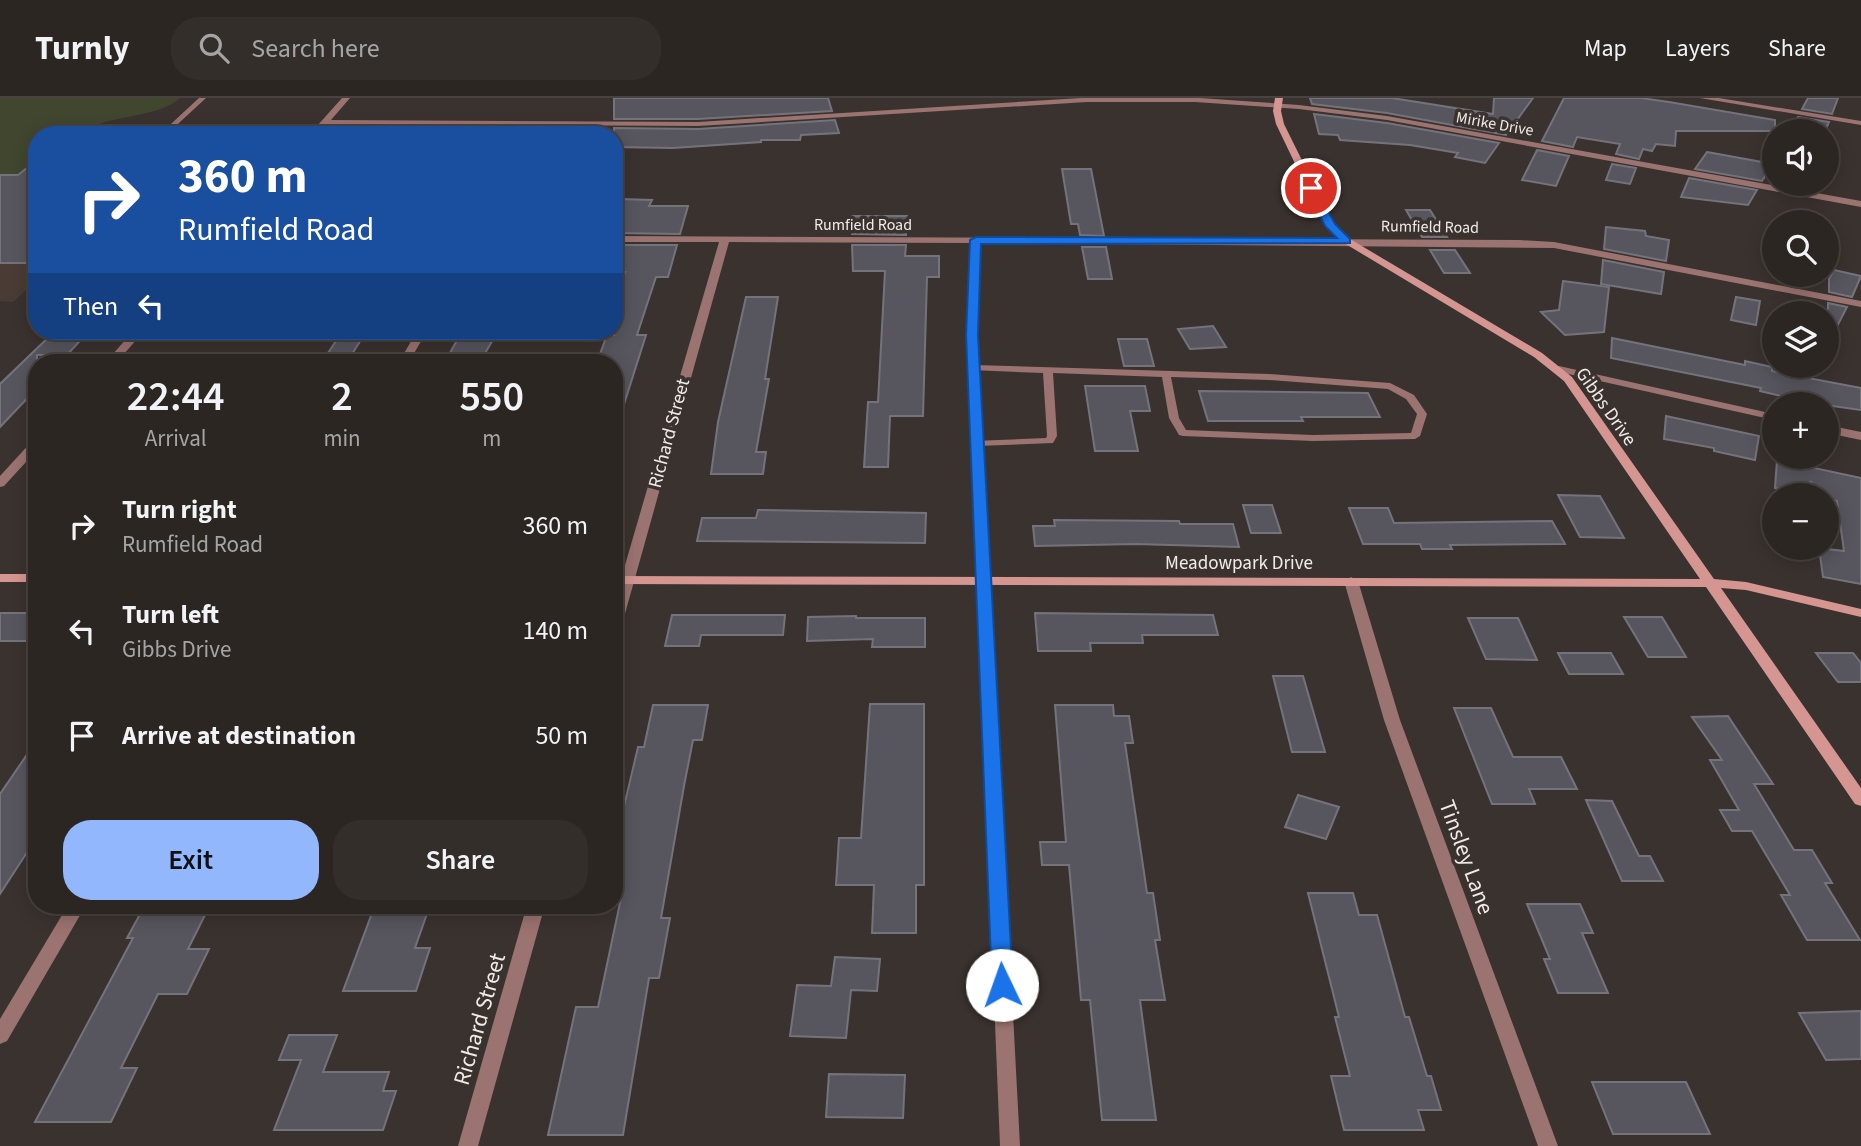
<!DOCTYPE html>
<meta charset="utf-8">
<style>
body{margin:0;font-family:"Source Sans 3",sans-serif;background:#342e2a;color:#f1f3f6;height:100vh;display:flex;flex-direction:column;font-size:26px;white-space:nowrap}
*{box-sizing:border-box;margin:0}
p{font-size:23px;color:#a6a5a5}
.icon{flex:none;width:38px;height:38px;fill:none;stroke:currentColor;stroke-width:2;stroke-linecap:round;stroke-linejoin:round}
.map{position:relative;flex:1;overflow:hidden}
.side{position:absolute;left:28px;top:256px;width:595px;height:560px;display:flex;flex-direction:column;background:#2c2622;border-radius:28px;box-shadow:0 4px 18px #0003,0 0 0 2px #484340}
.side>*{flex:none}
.top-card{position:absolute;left:28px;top:28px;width:595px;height:214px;border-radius:28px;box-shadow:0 4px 18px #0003,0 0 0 2px #484340;background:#1a4fa0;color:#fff;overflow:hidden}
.tools{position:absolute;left:1762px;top:21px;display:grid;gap:14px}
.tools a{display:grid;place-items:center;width:77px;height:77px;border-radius:50%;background:#2c2622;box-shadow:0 4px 18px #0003,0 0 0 2px #484340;font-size:35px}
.pin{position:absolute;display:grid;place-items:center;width:60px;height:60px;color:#fff;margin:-30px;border:4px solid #fff;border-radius:50%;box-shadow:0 2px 7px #0007}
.me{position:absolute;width:77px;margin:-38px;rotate:357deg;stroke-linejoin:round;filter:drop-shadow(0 0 5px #0008)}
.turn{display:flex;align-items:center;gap:24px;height:147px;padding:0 35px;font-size:32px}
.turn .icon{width:91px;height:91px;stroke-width:2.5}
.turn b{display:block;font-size:49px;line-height:60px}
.then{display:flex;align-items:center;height:66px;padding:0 35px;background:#0003;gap:14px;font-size:26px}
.eta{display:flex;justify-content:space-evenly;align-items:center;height:119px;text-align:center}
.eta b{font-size:42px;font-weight:600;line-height:49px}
.button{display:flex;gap:14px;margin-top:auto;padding:14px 35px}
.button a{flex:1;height:80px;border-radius:28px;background:#92b7fd;color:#111;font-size:28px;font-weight:600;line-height:80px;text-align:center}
.button a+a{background:#342e2a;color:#f1f3f6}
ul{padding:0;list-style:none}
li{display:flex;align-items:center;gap:21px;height:105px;padding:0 35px}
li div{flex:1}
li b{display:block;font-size:26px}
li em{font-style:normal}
header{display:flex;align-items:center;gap:42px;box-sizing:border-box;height:98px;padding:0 35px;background:#2c2622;border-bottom:2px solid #484340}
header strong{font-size:33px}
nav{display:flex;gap:38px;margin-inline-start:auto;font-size:24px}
.search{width:490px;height:63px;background:#342e2a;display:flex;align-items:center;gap:18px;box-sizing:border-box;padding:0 24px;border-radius:28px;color:#a6a5a5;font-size:26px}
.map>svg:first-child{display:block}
.built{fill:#493c35}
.green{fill:#41472e}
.building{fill:#57555d;stroke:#74737c;stroke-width:2}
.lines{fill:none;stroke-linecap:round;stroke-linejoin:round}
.lane{fill:#9b7370;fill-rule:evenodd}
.street{fill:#9b7370;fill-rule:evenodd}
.secondary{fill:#d59692;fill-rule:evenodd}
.route{fill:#1a73e8;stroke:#114b97;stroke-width:2}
.labels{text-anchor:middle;stroke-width:7;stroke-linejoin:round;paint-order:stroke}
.far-street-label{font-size:16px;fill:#f0ebe8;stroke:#3a322e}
.street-label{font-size:19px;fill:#f0ebe8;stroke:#3a322e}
.near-street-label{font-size:23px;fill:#f0ebe8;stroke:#3a322e}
</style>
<header>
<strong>Turnly</strong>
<div class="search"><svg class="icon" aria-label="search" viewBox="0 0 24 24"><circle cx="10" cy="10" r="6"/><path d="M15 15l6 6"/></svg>Search here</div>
<nav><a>Map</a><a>Layers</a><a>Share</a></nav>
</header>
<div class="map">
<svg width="1861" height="1048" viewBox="0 0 1861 1048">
<rect width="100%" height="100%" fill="#3a322e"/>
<polygon class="built" points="37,47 37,182 13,204 0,203 0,66"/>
<path class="green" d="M 0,0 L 180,0 C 154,23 100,15 82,37 L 37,37 L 37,54 L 18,77 L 0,77 Z"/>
<g class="building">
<polygon points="614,0 828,0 832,13 698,21 614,21"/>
<polygon points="1310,0 1392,0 1493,16 1494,0 1533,0 1506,37 1387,15 1312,6"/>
<polygon points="1564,0 1641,0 1669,4 1775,22 1775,33 1676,33 1675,48 1656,46 1652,53 1643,51 1639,61 1616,56 1620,46 1577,39 1573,49 1542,43"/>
<polygon points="1808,0 1838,0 1832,16 1802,11"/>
<polygon points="1314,16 1387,25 1499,45 1485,65 1455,59 1458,55 1410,47 1340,42 1338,37 1319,36"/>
<polygon points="1798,19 1829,24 1825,33 1790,33"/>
<polygon points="835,22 839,35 801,37 800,42 761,42 761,44 673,50 614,49 614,30 698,31"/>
<polygon points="1537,52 1569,58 1556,88 1522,82"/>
<polygon points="1707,54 1773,66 1762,83 1695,71"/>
<polygon points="37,62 37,165 0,165 0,77 18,77"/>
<polygon points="1612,66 1636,70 1630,86 1606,82"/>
<polygon points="1062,71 1091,71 1104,138 1080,137 1078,126 1071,126"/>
<polygon points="1689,80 1757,92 1748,107 1681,99"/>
<polygon points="620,101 652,102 649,108 688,108 680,136 614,135 614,114"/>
<polygon points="1406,112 1430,112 1447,139 1422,139"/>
<polygon points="852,118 907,118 906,137 852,136"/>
<polygon points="1606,129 1645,133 1646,138 1669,142 1666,163 1604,151"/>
<polygon points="614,147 677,147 668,179 656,179 637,237 646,237 619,322 614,321 614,264 597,264 607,237 614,237 614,203 625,174 614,174"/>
<polygon points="852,147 906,147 905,158 939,158 939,179 927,179 923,318 890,318 888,369 864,369 868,304 878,304 885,173 853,173"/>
<polygon points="1082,149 1106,149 1112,181 1088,181"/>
<polygon points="1430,152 1455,152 1470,175 1444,175"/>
<polygon points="1603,162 1664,174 1661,196 1601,186"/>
<polygon points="1834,172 1861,178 1852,199 1829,194 1829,181"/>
<polygon points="1563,183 1609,189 1604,234 1565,237 1541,214 1559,212"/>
<polygon points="746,199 778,199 765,281 769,281 756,354 766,354 763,376 711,376 718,324"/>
<polygon points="1736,199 1760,203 1756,227 1731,222"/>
<polygon points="1828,205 1847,209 1827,248 1827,233"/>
<polygon points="1213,228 1226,249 1190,251 1178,231"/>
<polygon points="55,233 89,233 67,257 37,257 37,290 0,329 0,286"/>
<polygon points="462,233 498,233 480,264 445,264"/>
<polygon points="340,237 364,237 347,264 322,264"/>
<polygon points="1612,240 1745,267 1745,263 1772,269 1772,273 1861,290 1861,312 1811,305 1760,293 1761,290 1611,260"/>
<polygon points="1118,241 1147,241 1154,268 1124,268"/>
<polygon points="1085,288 1145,288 1150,313 1130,313 1138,353 1095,353"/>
<polygon points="1199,293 1368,295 1380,319 1301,319 1303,323 1208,323"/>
<polygon points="1666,318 1759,338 1755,362 1714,353 1714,350 1664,341"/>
<polygon points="1777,362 1861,380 1861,486 1823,479 1819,450 1844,453 1837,403 1827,401 1827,397 1813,397 1811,383 1807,397 1775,390"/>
<polygon points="1558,397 1600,398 1624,440 1580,439"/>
<polygon points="1243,407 1272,407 1281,435 1251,435"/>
<polygon points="1349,410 1388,410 1394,425 1552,423 1565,446 1450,447 1452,451 1422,451 1420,446 1363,446"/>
<polygon points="758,412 926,415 925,445 697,443 702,420 756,420"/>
<polygon points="1054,422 1179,423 1180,426 1233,426 1239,449 1136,446 1035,448 1033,428 1055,428"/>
<rect x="0" y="515" width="37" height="28"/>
<polygon points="1035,515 1213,517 1218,537 1142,537 1143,545 1090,545 1091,553 1038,553"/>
<polygon points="672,517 785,517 783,537 701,537 699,548 665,548"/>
<polygon points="856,518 856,520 925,520 925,549 872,549 873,541 807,543 808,519"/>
<polygon points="1624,519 1662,519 1686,559 1648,559"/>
<polygon points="1468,520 1518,520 1537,562 1486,561"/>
<polygon points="1558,555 1611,555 1623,576 1569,576"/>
<polygon points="1816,555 1853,555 1861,565 1861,584 1838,584"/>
<polygon points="1273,578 1303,578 1325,654 1292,654"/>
<polygon points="870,606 924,606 924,787 916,787 916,835 872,835 874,787 836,787 839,740 861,740"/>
<polygon points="653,607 708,607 702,642 693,642 684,688 661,820 670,820 659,880 649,880 623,1037 548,1037 576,909 598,909 624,786 614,786 623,734 618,734 638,649 644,649"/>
<polygon points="1055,607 1113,607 1114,618 1129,618 1133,645 1125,645 1147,795 1153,795 1160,842 1155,842 1165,902 1140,902 1156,1022 1102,1022 1090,902 1081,902 1069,767 1042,767 1040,744 1066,744"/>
<polygon points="1454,610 1491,610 1513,659 1561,659 1577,691 1529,691 1535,706 1492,706"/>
<polygon points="1728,618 1773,686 1754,686 1794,752 1812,752 1832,785 1825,785 1860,842 1807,842 1781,797 1790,797 1752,733 1732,733 1720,712 1739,712 1710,662 1722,662 1692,619"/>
<polygon points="37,642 37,739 0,796 0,696"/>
<polygon points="1298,697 1339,709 1326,741 1285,729"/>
<polygon points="1586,702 1612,703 1639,758 1650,758 1663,783 1622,783"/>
<polygon points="1308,795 1353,795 1359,817 1377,817 1405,919 1409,919 1427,978 1431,978 1441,1012 1418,1012 1424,1032 1344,1032 1331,978 1350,978 1335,919 1339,919"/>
<polygon points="1527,806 1580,806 1593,835 1582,835 1608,895 1558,895 1544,861 1550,861"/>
<polygon points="145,807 210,807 188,851 209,851 187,896 158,896 121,970 137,970 111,1024 35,1024 133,840 127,840"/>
<polygon points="375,807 430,807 415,850 430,850 416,893 343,893"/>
<polygon points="835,859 880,861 877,893 851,892 846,940 790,938 797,887 831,888"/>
<polygon points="1861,913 1861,961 1826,962 1799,915"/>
<polygon points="289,937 337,937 323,974 389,974 383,993 396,993 383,1032 274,1032 301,962 279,962"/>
<polygon points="829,976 905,977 903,1020 826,1019"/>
<polygon points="1592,984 1686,984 1710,1036 1613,1036"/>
</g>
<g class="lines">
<g class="lane">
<polygon points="199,0 206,0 166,37 159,37"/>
<path d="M 974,267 L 1269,276 L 1390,285 L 1414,297 L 1427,316 L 1420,338 L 1415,341 L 1313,343 L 1183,338 L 1179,337 L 1169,320 L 1162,279 L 1053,275 L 1057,338 L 1053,345 L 977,348 L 972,345 L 973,343 L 1046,340 L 1047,338 L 1043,275 L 971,272 L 969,270 ZM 1171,279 L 1269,282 L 1388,291 L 1406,301 L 1417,316 L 1411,335 L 1313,337 L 1186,332 L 1179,320 Z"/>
</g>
<g class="street">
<polygon points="342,0 350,0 331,22 698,24 1081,0 1200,0 1299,7 1387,18 1861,103 1861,109 1387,22 1299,11 1195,4 1087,4 698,28 327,26 318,37 309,37"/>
<polygon points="1700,0 1719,0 1861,23 1861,27"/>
<polygon points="614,138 1519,142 1554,144 1861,203 1861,209 1554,150 981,145 977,237 1020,1048 1000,1048 967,237 971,145 729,144 621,530 614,534 614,505 719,144 614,144"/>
<polygon points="133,233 144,233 117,264 106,264"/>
<polygon points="417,233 427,233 409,264 399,264"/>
<polygon points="1559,268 1774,316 1774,322 1555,273 1555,269"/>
<polygon points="1827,327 1861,334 1861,342 1827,335"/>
<polygon points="37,341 37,352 4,388 0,389 0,378 33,342"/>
<polygon points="1351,479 1358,483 1400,622 1558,1048 1538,1048 1384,622 1344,483"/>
<polygon points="68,807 86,807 7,943 0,946 0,921"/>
<polygon points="527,807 545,807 478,1048 458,1048"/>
</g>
<g class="secondary">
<polygon points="1275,0 1283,0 1281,13 1284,26 1334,127 1350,141 1542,255 1572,279 1714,481 1746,484 1861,511 1861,519 1746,492 1721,490 1861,690 1861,708 1855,706 1706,489 614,486 614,478 1700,481 1564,283 1534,259 1344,145 1325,128 1276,26 1273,13"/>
<rect x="0" y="476" width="37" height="8"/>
</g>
</g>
<polygon class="route" points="1307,87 1314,87 1335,126 1350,141 1350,145 981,146 978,237 1013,887 1010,893 1002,895 995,893 992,887 966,237 970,142 976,139 1337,140 1325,128 1306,90"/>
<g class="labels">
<g class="far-street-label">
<text transform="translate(1495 25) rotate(10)" y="6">Mirike Drive</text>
<text x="863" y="132">Rumfield Road</text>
<text transform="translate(1430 128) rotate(1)" y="6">Rumfield Road</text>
</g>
<g class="street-label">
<text transform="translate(1607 308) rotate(55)" y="7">Gibbs Drive</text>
<text transform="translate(668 335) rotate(-75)" y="7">Richard Street</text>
<text x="1239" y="471">Meadowpark Drive</text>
</g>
<g class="near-street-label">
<text transform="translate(1467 759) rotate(70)" y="8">Tinsley Lane</text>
<text transform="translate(479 921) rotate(-74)" y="8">Richard Street</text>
</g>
</g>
</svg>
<div class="tools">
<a><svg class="icon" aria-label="sound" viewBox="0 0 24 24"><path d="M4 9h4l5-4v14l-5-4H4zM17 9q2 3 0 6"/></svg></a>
<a><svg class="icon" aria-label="search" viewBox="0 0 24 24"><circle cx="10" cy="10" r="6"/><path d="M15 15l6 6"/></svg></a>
<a><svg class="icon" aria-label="layers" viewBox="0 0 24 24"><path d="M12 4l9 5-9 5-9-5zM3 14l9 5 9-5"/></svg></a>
<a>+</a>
<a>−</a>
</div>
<div class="pin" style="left:1311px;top:90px;background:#d93025"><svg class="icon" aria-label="arrive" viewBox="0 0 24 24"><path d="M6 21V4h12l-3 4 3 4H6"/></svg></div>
<svg class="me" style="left:1002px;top:887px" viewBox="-20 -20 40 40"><circle r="19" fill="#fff"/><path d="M0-13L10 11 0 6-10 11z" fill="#1a73e8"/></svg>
<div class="top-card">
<div class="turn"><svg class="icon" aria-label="right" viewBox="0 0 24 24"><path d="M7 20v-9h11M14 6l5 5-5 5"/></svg><div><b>360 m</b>Rumfield Road</div></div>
<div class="then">Then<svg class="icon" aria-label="left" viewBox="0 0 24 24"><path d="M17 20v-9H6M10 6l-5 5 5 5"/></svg></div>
</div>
<section class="side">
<div class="eta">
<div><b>22:44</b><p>Arrival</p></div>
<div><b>2</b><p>min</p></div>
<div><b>550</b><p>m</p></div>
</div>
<ul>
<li><svg class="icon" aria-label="right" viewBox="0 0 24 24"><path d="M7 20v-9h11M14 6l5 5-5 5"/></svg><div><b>Turn right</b><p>Rumfield Road</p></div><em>360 m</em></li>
<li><svg class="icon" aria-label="left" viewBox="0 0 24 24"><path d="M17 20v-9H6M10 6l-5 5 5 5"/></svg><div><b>Turn left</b><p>Gibbs Drive</p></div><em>140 m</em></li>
<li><svg class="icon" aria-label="arrive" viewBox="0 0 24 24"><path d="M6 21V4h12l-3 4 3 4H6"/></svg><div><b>Arrive at destination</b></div><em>50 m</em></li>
</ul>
<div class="button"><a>Exit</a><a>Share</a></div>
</section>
</div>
